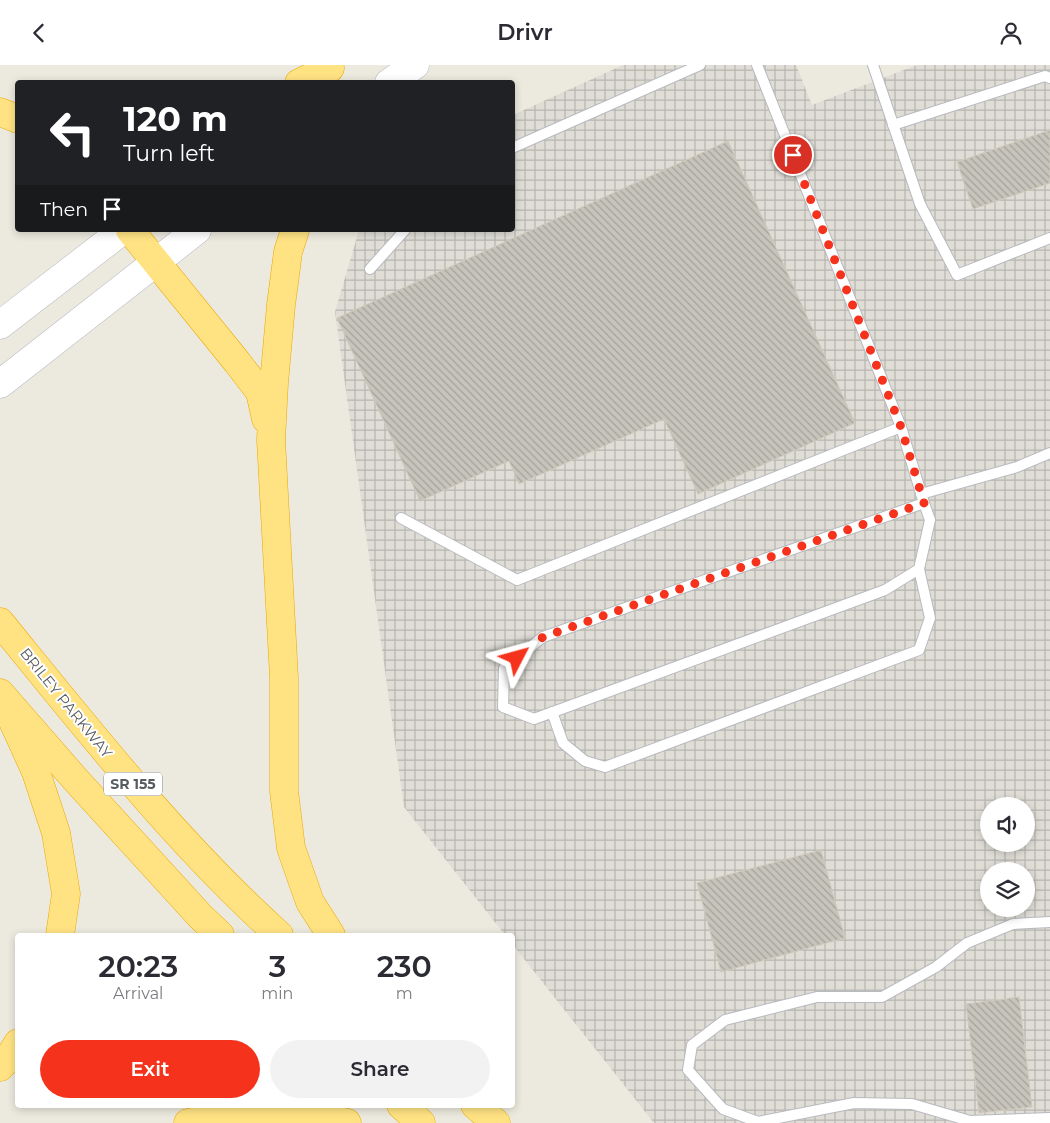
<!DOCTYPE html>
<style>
body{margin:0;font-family:Montserrat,sans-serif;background:#f2f2f3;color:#2b2b33;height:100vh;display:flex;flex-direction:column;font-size:19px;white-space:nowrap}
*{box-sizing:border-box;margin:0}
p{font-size:16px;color:#7c7c81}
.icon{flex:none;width:28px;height:28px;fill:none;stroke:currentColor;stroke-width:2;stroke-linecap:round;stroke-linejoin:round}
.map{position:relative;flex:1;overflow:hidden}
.details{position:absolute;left:15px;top:868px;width:500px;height:175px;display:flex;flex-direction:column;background:#fff;border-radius:5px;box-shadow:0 2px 8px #0003}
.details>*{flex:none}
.top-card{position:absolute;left:15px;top:15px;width:500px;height:152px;border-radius:5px;box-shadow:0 2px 8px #0003;background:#202124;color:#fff;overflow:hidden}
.fabs{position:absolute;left:980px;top:732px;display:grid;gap:10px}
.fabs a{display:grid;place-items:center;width:55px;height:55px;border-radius:50%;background:#fff;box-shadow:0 2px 8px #0003;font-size:25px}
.pin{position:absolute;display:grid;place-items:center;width:42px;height:42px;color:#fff;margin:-21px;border:2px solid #fff;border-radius:50%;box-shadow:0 1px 5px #0007}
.me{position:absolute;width:55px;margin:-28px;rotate:51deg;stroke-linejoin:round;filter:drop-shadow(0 0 4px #0008)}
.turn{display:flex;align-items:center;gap:18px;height:105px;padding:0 25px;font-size:22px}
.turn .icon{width:65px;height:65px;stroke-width:2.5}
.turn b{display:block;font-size:35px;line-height:42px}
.then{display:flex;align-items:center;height:48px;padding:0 25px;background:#0003;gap:10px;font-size:19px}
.eta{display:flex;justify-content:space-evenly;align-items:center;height:85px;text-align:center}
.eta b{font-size:30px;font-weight:600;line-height:35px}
.button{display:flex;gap:10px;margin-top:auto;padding:10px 25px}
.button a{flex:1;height:58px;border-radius:30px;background:#f5321c;color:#fff;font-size:20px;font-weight:600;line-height:58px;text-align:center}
.button a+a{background:#f2f2f3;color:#2b2b33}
header{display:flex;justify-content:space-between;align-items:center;height:65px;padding:0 25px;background:#fff;font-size:22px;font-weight:600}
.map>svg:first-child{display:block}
.industrial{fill:url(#industrial-grid);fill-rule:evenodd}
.building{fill:url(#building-back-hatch);stroke:#d1cbbc}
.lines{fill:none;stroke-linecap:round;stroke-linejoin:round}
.service-casing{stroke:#b7babf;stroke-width:12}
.secondary-casing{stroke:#b8bbc2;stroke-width:29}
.motorway-casing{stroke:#eba700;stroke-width:29}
.service{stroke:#fff;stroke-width:10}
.secondary{stroke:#fff;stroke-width:28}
.motorway{stroke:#ffe383;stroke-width:28}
.route{stroke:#f5321c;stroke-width:9;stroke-dasharray:0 16.2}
.labels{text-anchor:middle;stroke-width:4;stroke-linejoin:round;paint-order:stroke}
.shield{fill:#fff;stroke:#8a8d90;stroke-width:1}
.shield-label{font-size:14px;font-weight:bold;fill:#585c61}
.street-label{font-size:15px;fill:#585c61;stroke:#fff}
</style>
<header><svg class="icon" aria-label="back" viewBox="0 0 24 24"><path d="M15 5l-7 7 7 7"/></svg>Drivr<svg class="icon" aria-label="person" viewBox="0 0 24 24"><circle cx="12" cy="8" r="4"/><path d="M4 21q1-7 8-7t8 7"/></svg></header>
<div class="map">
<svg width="1050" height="1058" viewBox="0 0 1050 1058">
<defs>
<pattern id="industrial-grid" width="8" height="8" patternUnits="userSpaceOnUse" patternTransform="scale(1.25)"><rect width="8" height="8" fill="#dfddd6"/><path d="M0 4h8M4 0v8" fill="none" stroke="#b8b6b1"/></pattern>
<pattern id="building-back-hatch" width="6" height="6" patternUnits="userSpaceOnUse" patternTransform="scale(1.25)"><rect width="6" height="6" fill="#c7c4bb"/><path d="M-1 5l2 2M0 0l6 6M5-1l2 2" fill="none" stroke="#a4a29b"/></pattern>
</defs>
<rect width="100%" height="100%" fill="#eceade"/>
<path class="industrial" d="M 623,0 L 796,0 L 812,40 L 917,0 L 1050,0 L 1050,1058 L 654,1058 L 513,880 L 512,870 L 505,870 L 404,742 L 335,247 L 359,165 L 512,165 L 513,50 ZM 989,741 L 1026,741 L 1026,779 L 989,779 ZM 989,806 L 1026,806 L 1026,844 L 989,844 Z"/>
<g class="building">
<polygon points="1050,65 1050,118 973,144 957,97"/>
<polygon points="728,76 855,358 698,429 664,354 519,419 509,396 420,436 337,253"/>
<polygon points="821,785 845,873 721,907 697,818"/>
<polygon points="1019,932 1032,1042 979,1048 966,939"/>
</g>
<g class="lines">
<g class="service-casing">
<g id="service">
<polyline points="873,0 920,139 957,210 1050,173"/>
<polyline points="893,60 1045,11 1050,13"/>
<polyline points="512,83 700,0"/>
<polyline points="370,204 405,165"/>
<polyline points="901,362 924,438 543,572 504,603 503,642 534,654 885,525 919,504 930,455 924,438"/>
<polyline points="921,429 1017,402 1050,388"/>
<polyline points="401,453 517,515 901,362 757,0"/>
<polyline points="552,647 563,678 585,696 605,702 919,585 930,553 919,504"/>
<polyline points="1050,857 1013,859 967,878 936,902 882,932 817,932 725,955 692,980 688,1005 723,1044 758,1057 854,1038 912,1039 970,1056 1050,1053"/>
</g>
</g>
<g class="secondary-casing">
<g id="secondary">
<polyline points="389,18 415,0"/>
<polyline points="0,260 123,165"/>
<polyline points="0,319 197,165"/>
</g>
</g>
<g class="motorway-casing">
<g id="motorway">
<polyline points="299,18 330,3"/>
<polyline points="0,47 18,54"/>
<polyline points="130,165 237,297 260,327 266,354"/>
<polyline points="295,165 288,187 281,240 274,318 271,375 284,613 284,726 291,783 310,837 331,870"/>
<path d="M 0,557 C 88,665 175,776 279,870"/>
<polyline points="0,628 75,714 200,851 220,870"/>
<polyline points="12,654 36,707 56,768 66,829 60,870"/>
<polyline points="0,1002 10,991 18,978"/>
<polyline points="401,1040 421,1058"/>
<polyline points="475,1040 496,1058"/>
<polyline points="188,1058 203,1055 259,1051 310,1050 347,1058"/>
</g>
</g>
<use href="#service" class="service"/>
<use href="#secondary" class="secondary"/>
<use href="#motorway" class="motorway"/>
</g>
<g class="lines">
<polyline class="route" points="517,593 543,572 924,438 901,362 793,90"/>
</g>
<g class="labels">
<rect class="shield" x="104" y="707.5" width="58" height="23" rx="4"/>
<g class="shield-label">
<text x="133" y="724">SR 155</text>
</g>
<g class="street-label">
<text transform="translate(66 638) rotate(51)" y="5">BRILEY PARKWAY</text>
</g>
</g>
</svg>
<div class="fabs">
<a><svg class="icon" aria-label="sound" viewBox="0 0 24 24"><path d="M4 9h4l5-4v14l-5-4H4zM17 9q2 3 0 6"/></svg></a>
<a><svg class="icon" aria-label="layers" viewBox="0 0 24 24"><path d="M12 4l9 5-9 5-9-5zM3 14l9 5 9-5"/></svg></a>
</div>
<div class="pin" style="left:793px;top:90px;background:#d93025"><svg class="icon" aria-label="arrive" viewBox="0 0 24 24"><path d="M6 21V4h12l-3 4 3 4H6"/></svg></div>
<svg class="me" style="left:517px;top:593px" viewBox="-20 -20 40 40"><path d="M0-17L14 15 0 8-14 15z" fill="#f5321c" stroke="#fff" stroke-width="4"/></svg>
<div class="top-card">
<div class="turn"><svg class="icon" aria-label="left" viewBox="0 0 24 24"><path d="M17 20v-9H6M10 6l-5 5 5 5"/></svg><div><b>120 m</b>Turn left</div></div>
<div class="then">Then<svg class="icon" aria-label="arrive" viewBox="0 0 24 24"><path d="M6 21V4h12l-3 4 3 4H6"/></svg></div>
</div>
<section class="details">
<div class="eta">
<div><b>20:23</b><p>Arrival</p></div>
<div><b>3</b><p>min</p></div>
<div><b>230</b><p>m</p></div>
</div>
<div class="button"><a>Exit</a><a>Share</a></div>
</section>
</div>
